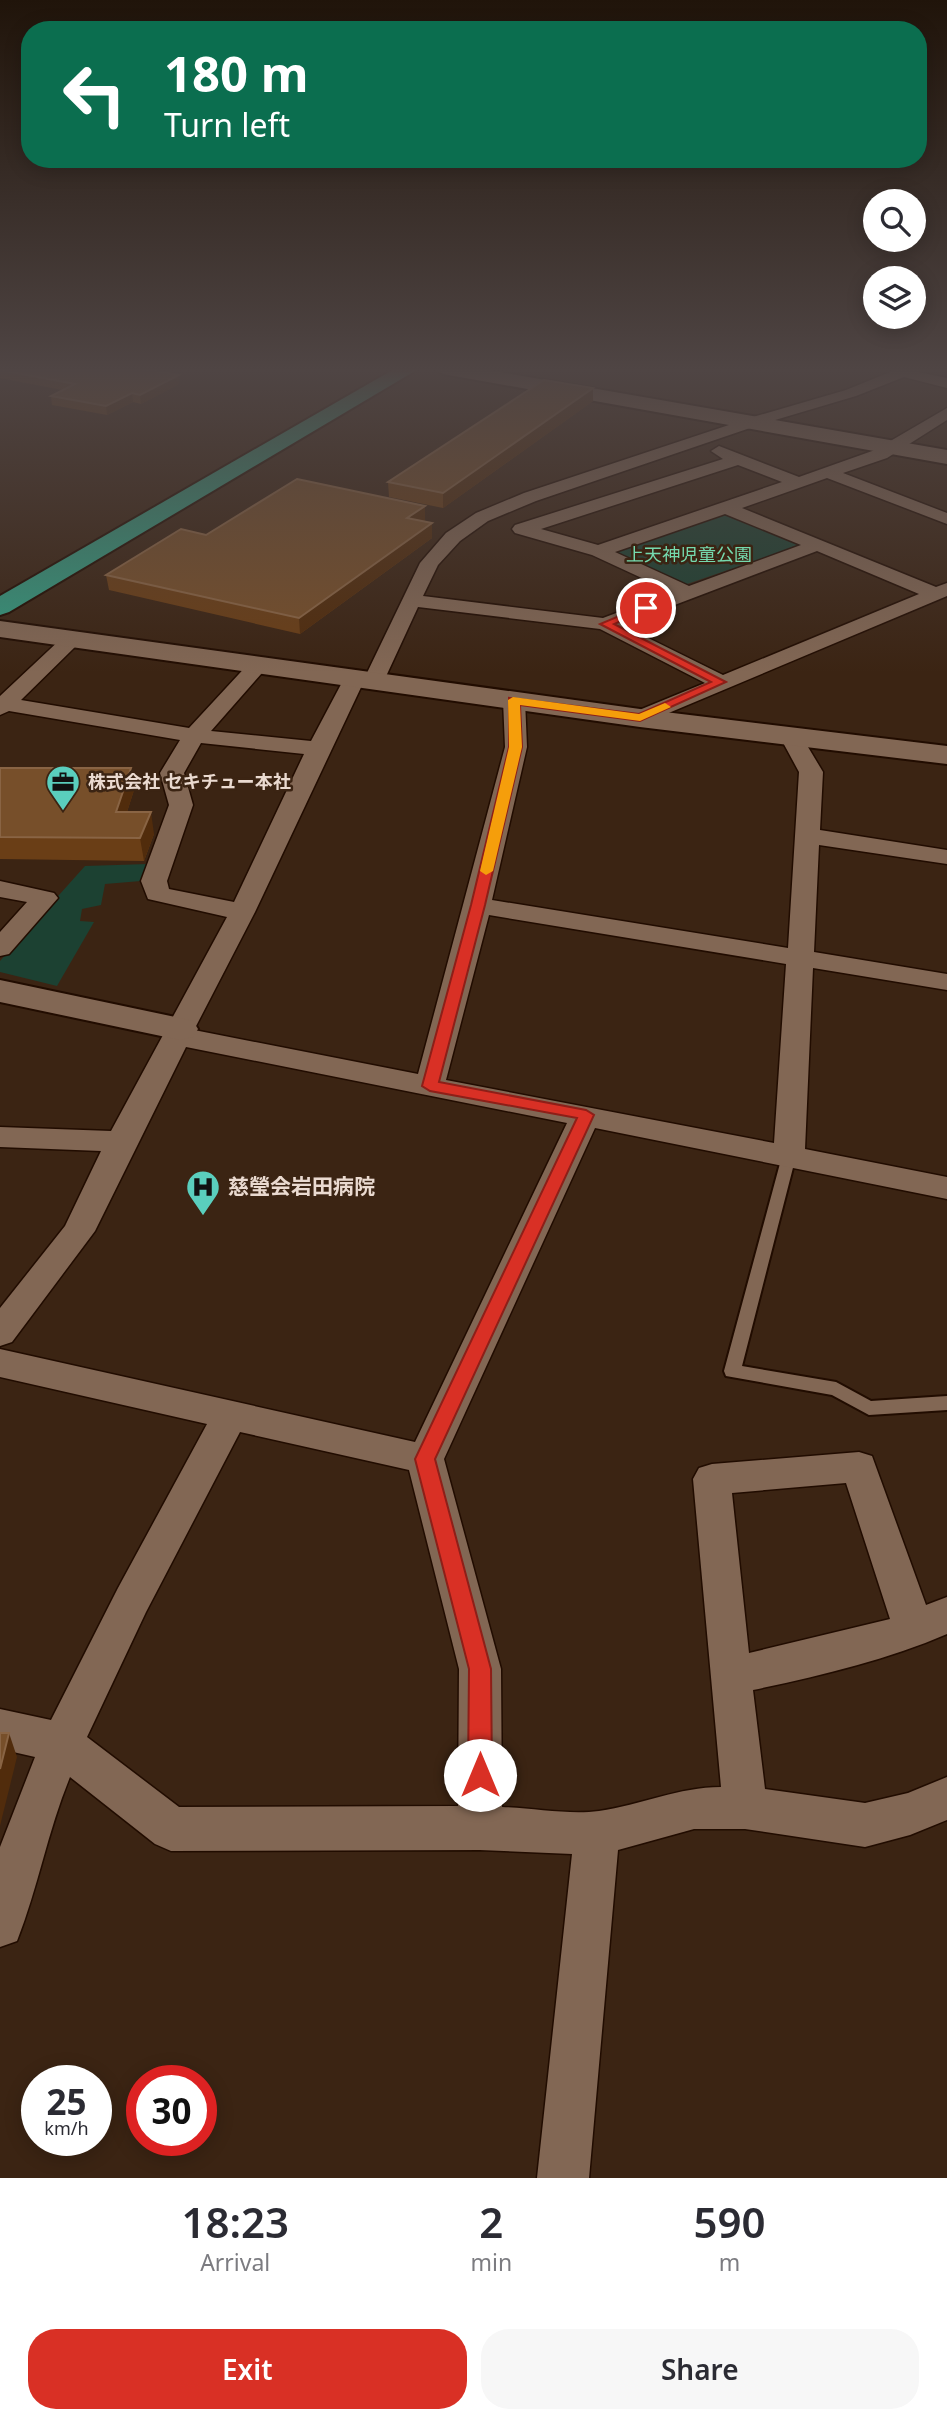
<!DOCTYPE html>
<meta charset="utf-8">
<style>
body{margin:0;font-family:"Noto Sans","Noto Sans JP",sans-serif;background:#f7f7f7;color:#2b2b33;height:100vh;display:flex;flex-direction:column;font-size:26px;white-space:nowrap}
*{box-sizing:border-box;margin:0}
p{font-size:23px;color:#7c7c81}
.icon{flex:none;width:38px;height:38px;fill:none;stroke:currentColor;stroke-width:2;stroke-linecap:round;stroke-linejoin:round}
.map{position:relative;height:2178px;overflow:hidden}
.drawer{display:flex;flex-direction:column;background:#fff;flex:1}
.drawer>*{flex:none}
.banner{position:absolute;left:21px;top:21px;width:906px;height:147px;border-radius:28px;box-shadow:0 4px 18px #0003;background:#0b6e4f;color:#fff;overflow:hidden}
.fabs{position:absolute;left:863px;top:189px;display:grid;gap:14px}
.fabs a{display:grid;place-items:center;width:63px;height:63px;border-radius:50%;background:#fff;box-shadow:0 4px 18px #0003;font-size:35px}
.speed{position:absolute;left:21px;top:2065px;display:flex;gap:14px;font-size:35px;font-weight:700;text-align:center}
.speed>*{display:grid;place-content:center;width:91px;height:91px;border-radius:50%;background:#fff;box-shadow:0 4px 18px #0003;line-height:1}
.speed small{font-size:18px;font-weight:400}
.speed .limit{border:10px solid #d22;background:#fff;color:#111}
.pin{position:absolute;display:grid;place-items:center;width:60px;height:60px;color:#fff;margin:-30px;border:4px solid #fff;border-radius:50%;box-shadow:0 2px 7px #0007}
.me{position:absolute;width:77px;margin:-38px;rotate:0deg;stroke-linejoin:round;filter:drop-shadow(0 0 5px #0008)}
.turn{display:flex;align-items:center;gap:24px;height:147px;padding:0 28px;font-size:32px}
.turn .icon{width:91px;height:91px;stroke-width:2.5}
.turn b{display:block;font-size:49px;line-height:60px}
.eta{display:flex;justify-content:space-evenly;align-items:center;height:119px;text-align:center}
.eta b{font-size:42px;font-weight:600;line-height:49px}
.primary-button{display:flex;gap:14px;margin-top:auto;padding:14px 28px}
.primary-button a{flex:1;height:80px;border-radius:28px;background:#d93025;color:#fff;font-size:28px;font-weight:600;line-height:80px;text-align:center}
.primary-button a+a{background:#f7f7f7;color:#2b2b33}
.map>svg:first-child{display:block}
.green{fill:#1c4132}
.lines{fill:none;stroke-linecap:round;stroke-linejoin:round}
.lane-casing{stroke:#210c00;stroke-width:4}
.street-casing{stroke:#210c00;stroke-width:3}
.secondary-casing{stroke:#210c00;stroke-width:4}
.highway-casing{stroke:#210c00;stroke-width:4}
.lane{fill:#826754;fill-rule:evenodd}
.street{fill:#826754;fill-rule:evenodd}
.secondary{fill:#826754;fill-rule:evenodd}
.highway{fill:#35987e;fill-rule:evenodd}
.wall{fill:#6a3e16}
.shaded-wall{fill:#512c0c}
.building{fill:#774f2a;stroke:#896444;stroke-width:2}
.route{fill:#d93025;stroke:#8d1f18;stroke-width:2}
.slow{fill:#f59e0b}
.labels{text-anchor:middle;stroke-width:5;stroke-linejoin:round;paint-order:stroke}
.far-park-label{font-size:18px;fill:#75d9ae;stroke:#3b2413}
.far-poi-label{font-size:18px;font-weight:bold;fill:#eadad0;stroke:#3b2413;text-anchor:start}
.poi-label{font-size:21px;font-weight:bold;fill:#eadad0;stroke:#3b2413;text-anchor:start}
</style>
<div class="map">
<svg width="947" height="2178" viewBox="0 0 947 2178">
<rect width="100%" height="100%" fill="#3b2413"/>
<g class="green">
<polygon points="722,512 801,545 684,585 613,553 614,550"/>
<polygon points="148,864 141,881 105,884 101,905 82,909 80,921 94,922 57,986 0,972 0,961 85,866"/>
</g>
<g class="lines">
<g class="lane-casing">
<polygon id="lane" points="789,1151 796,1156 742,1366 836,1382 871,1401 947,1396 947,1410 869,1415 832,1395 726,1376 724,1371 782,1156"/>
</g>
<g class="street-casing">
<g id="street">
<path d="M 900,368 L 921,368 L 918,372 L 947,378 L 947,388 L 904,377 L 856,396 L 765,423 L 536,501 L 488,521 L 460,541 L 438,565 L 423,596 L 603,618 L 672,592 L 592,555 L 515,533 L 512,529 L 515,525 L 723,459 L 711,451 L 719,446 L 799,477 L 875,450 L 947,408 L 947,420 L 887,458 L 843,473 L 947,513 L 947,524 L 827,478 L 742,508 L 936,587 L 947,583 L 947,596 L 640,725 L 632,723 L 629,718 L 632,713 L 705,683 L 600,629 L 418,607 L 382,685 L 374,686 L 364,681 L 255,912 L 194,1030 L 418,1074 L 505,747 L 503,700 L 514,693 L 525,700 L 527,747 L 492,900 L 788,948 L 799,772 L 780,737 L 791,730 L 799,732 L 823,772 L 820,830 L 947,850 L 947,864 L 819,845 L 814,952 L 947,974 L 947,990 L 813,968 L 805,1149 L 947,1177 L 947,1199 L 595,1128 L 444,1459 L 501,1669 L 502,1807 C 533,1808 569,1815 599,1811 C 641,1805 679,1787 721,1787 L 693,1479 L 699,1468 L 712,1464 L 859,1452 L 872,1456 L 926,1605 L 947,1597 L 947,1634 C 887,1660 819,1676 753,1690 L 765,1789 L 865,1803 L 908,1793 L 947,1777 L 947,1820 L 910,1835 L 865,1847 L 745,1829 L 694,1829 L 618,1850 L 589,2178 L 537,2178 L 572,1854 L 480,1850 L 171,1851 L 155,1844 L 70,1777 C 48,1830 38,1888 17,1941 L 0,1947 L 0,1847 L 35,1757 L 0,1749 L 0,1709 L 51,1720 L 118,1588 L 207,1424 L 0,1377 L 0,1349 L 415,1442 L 567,1123 L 186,1047 L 95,1231 L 12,1342 L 0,1346 L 0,1308 L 65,1226 L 101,1151 L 0,1147 L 0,1127 L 111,1131 L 227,917 L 148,899 L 141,881 L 169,805 L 160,773 L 180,740 L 9,711 L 0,715 L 0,696 L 64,636 L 78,636 L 81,640 L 78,644 L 21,700 L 189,728 L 251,661 L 258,659 L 269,665 L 211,731 L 311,741 L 347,673 L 355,672 L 365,677 L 420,563 L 446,533 L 476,513 L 524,493 L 753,417 L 846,390 ZM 738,465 L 782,482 L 598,545 L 541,529 ZM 725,514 L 801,545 L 689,586 L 615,552 ZM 817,551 L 919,594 L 723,675 L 622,625 ZM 201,743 L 304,754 L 234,902 L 169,889 L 167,881 L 193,805 L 184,773 ZM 489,915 L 786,964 L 774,1143 L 446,1080 ZM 240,1432 L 409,1470 L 459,1669 L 458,1806 L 179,1807 L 87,1737 L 146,1612 ZM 846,1483 L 890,1619 L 749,1653 L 732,1493 Z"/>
<polygon points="0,881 54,893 58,898 9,954 0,956 0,932 27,902 0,897"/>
</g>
</g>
<g class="secondary-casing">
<g id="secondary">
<polygon points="433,368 477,368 947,450 947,464 443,374"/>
<polygon points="0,621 640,709 947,746 947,764 640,727 0,637"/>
<polygon points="0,980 180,1018 193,1021 198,1029 193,1037 180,1040 0,1002"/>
</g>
</g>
<g class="highway-casing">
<polygon id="highway" points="396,368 420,368 9,612 0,615 0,596"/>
</g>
<use href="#lane" class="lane"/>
<use href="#street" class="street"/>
<use href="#secondary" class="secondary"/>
<use href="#highway" class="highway"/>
</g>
<g class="wall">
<polygon points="0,368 155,368 151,370 179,375 179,384 141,404 133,402 107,415 52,405 51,396 62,390 0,378"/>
<polygon points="593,388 593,401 443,508 389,497 388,482"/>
<polygon points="425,520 424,521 432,523 432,538 300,634 109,590 106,575 206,535"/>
<polygon points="0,768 134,790 127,812 154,834 144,861 0,859"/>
</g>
<g class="shaded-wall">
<polygon points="179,375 179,384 141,404 140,395"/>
<polygon points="593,388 593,401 443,508 443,493"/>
<polygon points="132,393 133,402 107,415 106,406"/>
<polygon points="425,506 425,520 408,533 407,518"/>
<polygon points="432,523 432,538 300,634 299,618"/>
<polygon points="131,768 134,790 120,834 116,812"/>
<polygon points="151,812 154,834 144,861 140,838"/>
<polygon points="9,1733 17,1757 0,1826 0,1769"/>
</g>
<g class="building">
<polygon points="0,368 138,368 179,375 140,395 132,393 106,406 51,396 75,384 0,370"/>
<polygon points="544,380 593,388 443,493 388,482"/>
<polygon points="297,479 425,506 407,518 432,523 299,618 106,575 181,529 206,535"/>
<polygon points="0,768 131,768 116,812 151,812 140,838 0,837"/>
<polygon points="0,1733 9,1733 0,1769"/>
</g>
<linearGradient id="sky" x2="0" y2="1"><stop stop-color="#20140a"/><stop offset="0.55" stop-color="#4f4544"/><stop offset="1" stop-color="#4f4544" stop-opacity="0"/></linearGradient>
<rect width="947" height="673" fill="url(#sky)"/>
<polygon class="route" points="643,606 652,608 614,624 726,682 640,721 520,705 522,747 485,905 439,1082 586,1110 594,1115 435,1459 491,1669 492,1775 488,1783 480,1786 472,1783 468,1775 469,1669 415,1459 577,1118 430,1091 422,1086 471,905 509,747 509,698 639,714 711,682 600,624"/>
<polygon class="slow" points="513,697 639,714 665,703 671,707 640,721 520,705 522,747 493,871 486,875 480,871 509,747 508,700"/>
<defs>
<g id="office-pin" transform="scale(1.75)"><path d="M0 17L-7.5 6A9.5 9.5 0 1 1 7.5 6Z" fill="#5acebd" stroke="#3b2413"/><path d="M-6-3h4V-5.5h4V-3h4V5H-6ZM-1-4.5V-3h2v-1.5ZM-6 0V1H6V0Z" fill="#111"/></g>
<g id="hospital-pin" transform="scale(1.75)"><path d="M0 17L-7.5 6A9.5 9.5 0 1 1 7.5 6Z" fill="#5acebd" stroke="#3b2413"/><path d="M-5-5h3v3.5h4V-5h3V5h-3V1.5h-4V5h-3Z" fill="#111"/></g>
</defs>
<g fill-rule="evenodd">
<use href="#office-pin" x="63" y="782"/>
<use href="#hospital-pin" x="203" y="1187"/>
</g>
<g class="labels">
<g class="far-park-label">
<text x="689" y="561">上天神児童公園</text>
</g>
<g class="far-poi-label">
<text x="88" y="788">株式会社 セキチュー本社</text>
</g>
<g class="poi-label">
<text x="228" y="1194">慈瑩会岩田病院</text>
</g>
</g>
</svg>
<div class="fabs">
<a><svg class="icon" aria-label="search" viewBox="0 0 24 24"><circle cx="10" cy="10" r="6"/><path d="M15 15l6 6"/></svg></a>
<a><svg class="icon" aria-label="layers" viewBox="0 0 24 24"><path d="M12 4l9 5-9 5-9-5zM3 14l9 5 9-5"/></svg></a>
</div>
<div class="speed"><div>25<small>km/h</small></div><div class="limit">30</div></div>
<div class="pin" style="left:646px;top:608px;background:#d93025"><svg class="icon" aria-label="arrive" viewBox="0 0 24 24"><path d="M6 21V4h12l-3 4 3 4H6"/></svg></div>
<svg class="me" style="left:480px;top:1775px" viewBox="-20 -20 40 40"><circle r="19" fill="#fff"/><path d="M0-13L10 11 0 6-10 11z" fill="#d93025"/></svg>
<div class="banner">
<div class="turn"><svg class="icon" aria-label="left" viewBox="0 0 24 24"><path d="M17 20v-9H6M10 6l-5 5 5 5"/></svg><div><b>180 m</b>Turn left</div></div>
</div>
</div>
<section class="drawer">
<div class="eta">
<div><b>18:23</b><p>Arrival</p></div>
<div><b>2</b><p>min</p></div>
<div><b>590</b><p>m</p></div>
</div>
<div class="primary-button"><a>Exit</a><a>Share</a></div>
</section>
